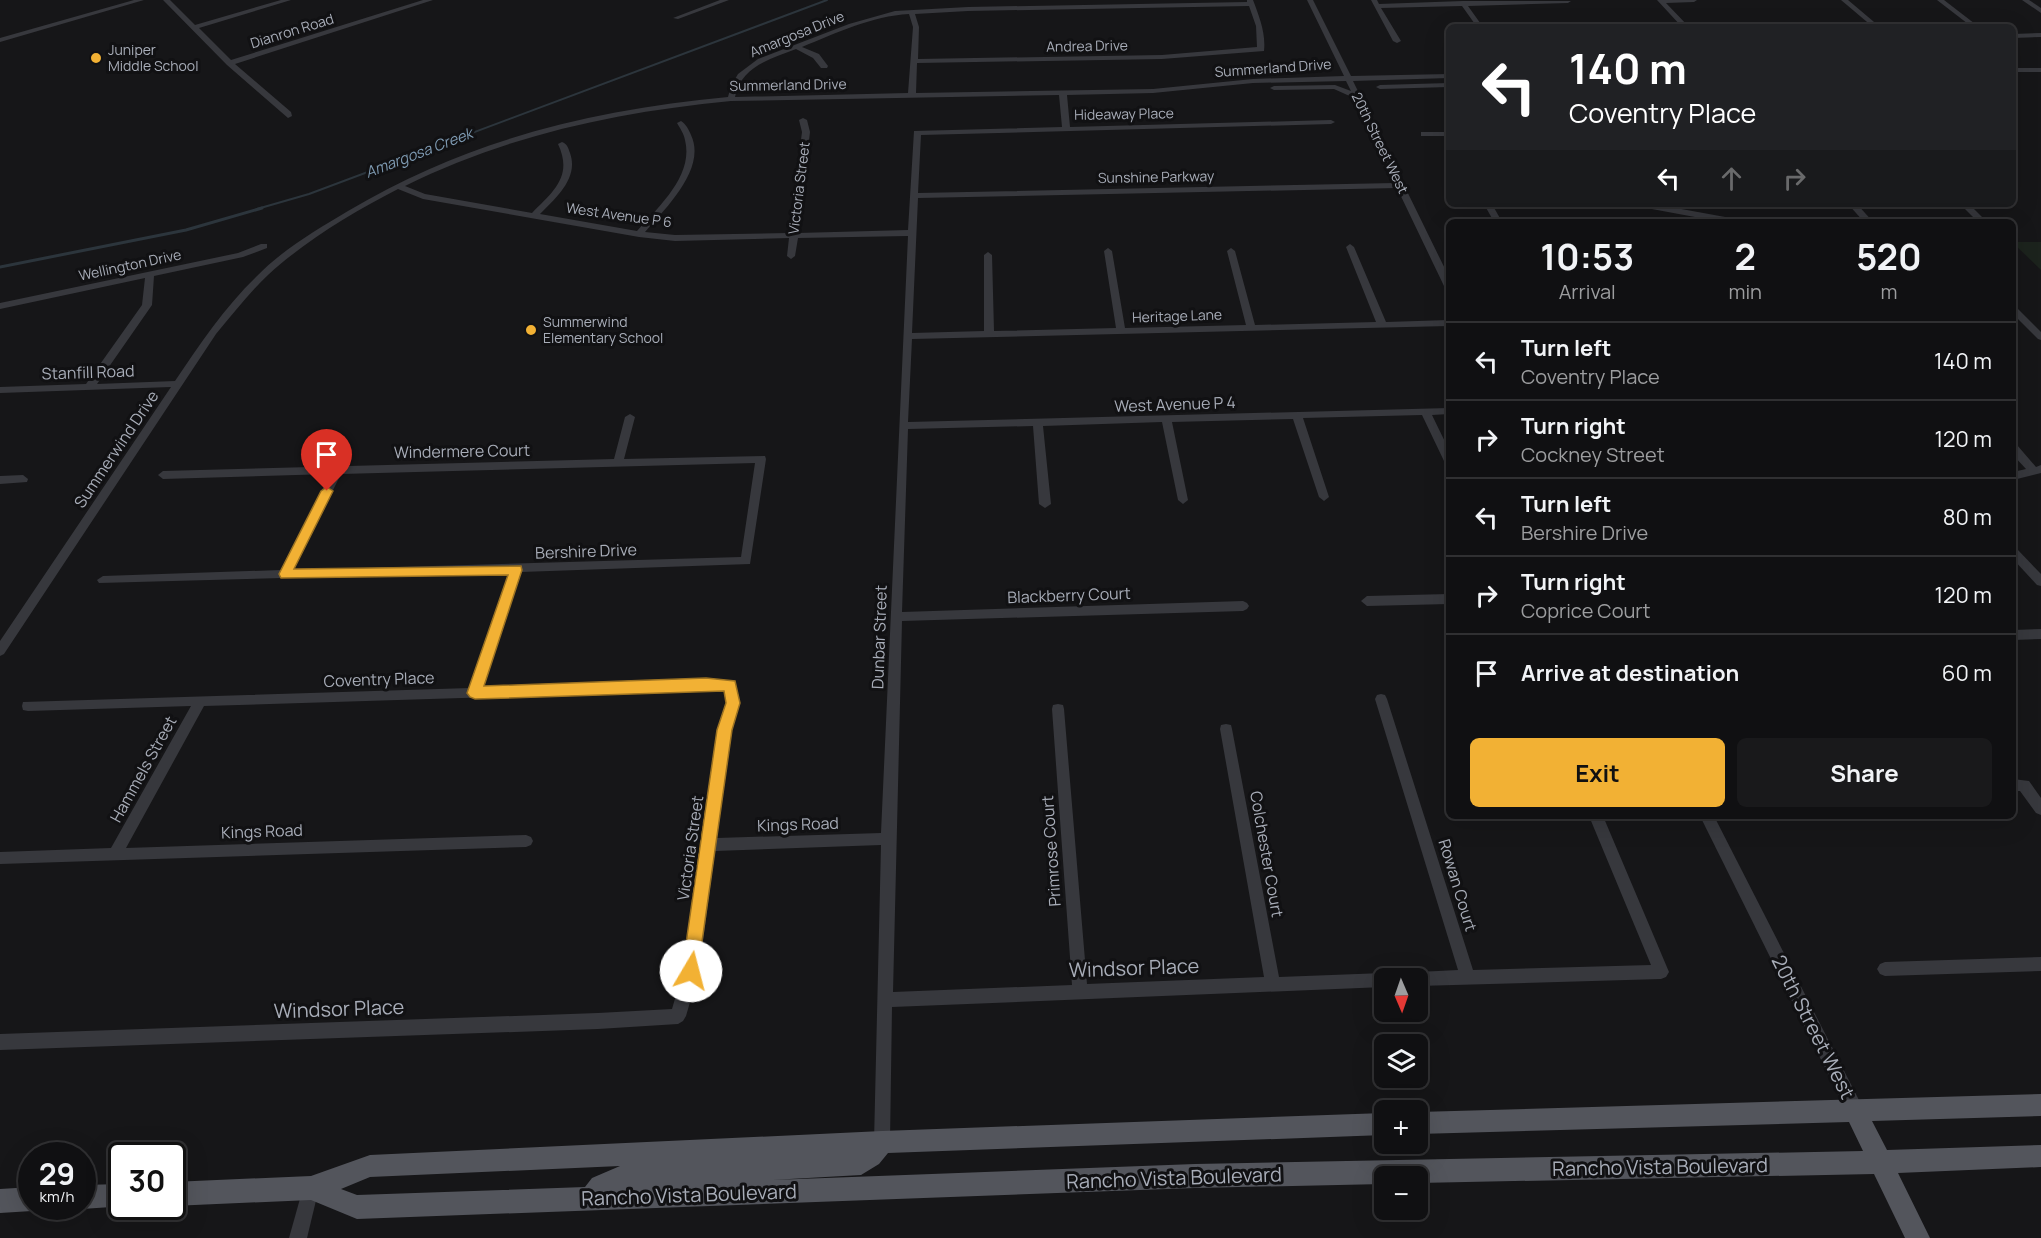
<!DOCTYPE html>
<meta charset="utf-8">
<style>
body{margin:0;font-family:Manrope,sans-serif;background:#19191b;color:#f1f3f6;height:100vh;display:flex;flex-direction:column;font-size:22px;white-space:nowrap}
*{box-sizing:border-box;margin:0}
p{font-size:20px;color:#9c9d9f}
.icon{flex:none;width:33px;height:33px;fill:none;stroke:currentColor;stroke-width:2;stroke-linecap:round;stroke-linejoin:round}
.map{position:relative;flex:1;overflow:hidden}
.side{position:absolute;left:1446px;top:219px;width:570px;height:600px;display:flex;flex-direction:column;background:#101012;border-radius:9px;box-shadow:0 6px 24px #0002,0 0 0 2px #303032}
.side>*{flex:none}
.top-card{position:absolute;left:1446px;top:24px;width:570px;height:183px;border-radius:9px;box-shadow:0 6px 24px #0002,0 0 0 2px #303032;background:#202124;color:#fff;overflow:hidden}
.needle{width:39px;rotate:178deg}
.controls{position:absolute;left:1374px;top:968px;display:grid;gap:12px}
.controls a{display:grid;place-items:center;width:54px;height:54px;border-radius:9px;background:#101012;box-shadow:0 6px 24px #0002,0 0 0 2px #303032;font-size:30px}
.speed{position:absolute;left:18px;top:1142px;display:flex;gap:12px;font-size:30px;font-weight:700;text-align:center}
.speed>*{display:grid;place-content:center;width:78px;height:78px;border-radius:50%;background:#101012;box-shadow:0 6px 24px #0002,0 0 0 2px #303032;line-height:1}
.speed small{font-size:15px;font-weight:400}
.speed .limit{border:3px solid #111;border-radius:9px;background:#fff;color:#111}
.pin{position:absolute;display:grid;place-items:center;width:51px;height:51px;color:#fff;margin:-62px -26px;border-radius:50% 50% 50% 0;rotate:-45deg;box-shadow:0 0 6px #0007}
.pin .icon{rotate:45deg}
.me{position:absolute;width:66px;margin:-33px;rotate:8deg;stroke-linejoin:round;filter:drop-shadow(0 0 4px #0008)}
.turn{display:flex;align-items:center;gap:21px;height:126px;padding:0 24px;font-size:27px}
.turn .icon{width:78px;height:78px;stroke-width:2.5}
.turn b{display:block;font-size:42px;line-height:51px}
.lanes{display:flex;align-items:center;height:57px;padding:0 24px;background:#0003;justify-content:center;gap:30px;direction:ltr}
.lanes .off{opacity:.35}
.eta{display:flex;justify-content:space-evenly;align-items:center;height:102px;text-align:center}
.eta b{font-size:36px;font-weight:700;line-height:42px}
.cta{display:flex;gap:12px;margin-top:auto;padding:12px 24px}
.cta a{flex:1;height:69px;border-radius:9px;background:#f2b134;color:#111;font-size:24px;font-weight:700;line-height:69px;text-align:center}
.cta a+a{background:#19191b;color:#f1f3f6}
ul{padding:0;list-style:none}
li{display:flex;align-items:center;gap:18px;height:78px;padding:0 24px;border-top:2px solid #303032}
li div{flex:1}
li b{display:block;font-size:22px}
li em{font-style:normal}
.map>svg:first-child{display:block}
.green{fill:#1c231d}
.lines{fill:none;stroke-linecap:round;stroke-linejoin:round}
.stream-far1{stroke:#2c353c;stroke-width:2}
.stream{stroke:#2c353c;stroke-width:3}
.minor{fill:#37383d;fill-rule:evenodd}
.major{fill:#53555c;fill-rule:evenodd}
.route{fill:#f2b134;stroke:#9d7322;stroke-width:1.5}
.poi-dot{fill:#f2b134;stroke:#111113;stroke-width:2}
.labels{text-anchor:middle;stroke-width:6;stroke-linejoin:round;paint-order:stroke}
.far-street-label{font-size:14px;fill:#a8adb8;stroke:#111113}
.far-poi-label{font-size:14px;fill:#a8adb8;stroke:#111113;text-anchor:start}
.far-water-label{font-size:15px;font-style:italic;fill:#7f9bb3;stroke:#111113}
.street-label{font-size:16px;fill:#a8adb8;stroke:#111113}
.near-street-label{font-size:20px;fill:#a8adb8;stroke:#111113}
</style>
<div class="map">
<svg width="2041" height="1238" viewBox="0 0 2041 1238">
<rect width="100%" height="100%" fill="#161618"/>
<polygon class="green" points="2013,242 2041,242 2041,270 2013,243"/>
<g class="lines">
<polyline class="stream-far1" points="257,209 309,194 827,0"/>
<polyline class="stream" points="0,267 186,230 262,208"/>
<g class="minor">
<polygon points="134,0 144,0 0,42 0,38"/>
<polygon points="163,0 170,0 195,25 281,0 291,0 199,28 231,60 423,0 433,0 235,64 291,112 292,116 288,118 227,65"/>
<polygon points="720,0 729,0 678,19 673,18"/>
<path d="M 1247,0 L 1253,0 C 1259,16 1266,33 1264,51 L 1162,59 L 917,63 L 916,93 L 1153,89 L 1253,79 L 1344,76 L 1307,0 L 1313,0 L 1351,76 L 1449,74 L 1449,78 L 1353,81 L 1449,277 L 1449,289 L 1444,286 L 1397,188 L 918,198 L 912,333 L 984,331 L 984,255 L 988,252 L 992,255 L 994,331 L 1116,328 L 1104,251 L 1108,248 L 1112,251 L 1125,328 L 1246,325 L 1227,251 L 1231,248 L 1235,251 L 1255,325 L 1376,322 L 1346,247 L 1350,244 L 1354,247 L 1386,322 L 1449,320 L 1449,326 L 912,339 L 908,422 L 1449,408 L 1449,414 L 1432,415 L 1449,450 L 1449,465 L 1444,461 L 1422,415 L 1303,418 L 1329,497 L 1324,501 L 1319,497 L 1293,419 L 1172,422 L 1188,500 L 1183,504 L 1178,500 L 1162,422 L 1043,426 L 1051,504 L 1045,508 L 1039,504 L 1033,426 L 908,429 L 902,612 L 1243,601 L 1247,603 L 1249,606 L 1247,609 L 1243,611 L 902,621 L 893,992 L 1072,985 L 1052,709 L 1053,705 L 1058,704 L 1063,705 L 1064,709 L 1087,984 L 1264,977 L 1220,729 L 1221,725 L 1226,724 L 1231,725 L 1232,729 L 1279,977 L 1384,973 L 1389,975 L 1391,978 L 1384,978 L 1384,987 L 892,1007 L 890,1142 L 888,1148 L 882,1150 L 876,1148 L 874,1142 L 881,845 L 715,851 L 699,971 L 686,1016 L 683,1021 L 678,1024 L 598,1029 L 0,1050 L 0,1034 L 598,1013 L 672,1009 L 683,971 L 719,730 L 727,703 L 725,690 L 204,706 L 126,848 L 526,835 L 531,837 L 533,841 L 531,845 L 526,847 L 0,864 L 0,852 L 111,848 L 191,706 L 28,711 L 23,710 L 22,706 L 23,702 L 470,688 L 509,572 L 99,583 L 97,580 L 103,576 L 281,570 L 330,474 L 163,479 L 158,475 L 163,471 L 614,459 L 625,417 L 630,414 L 635,417 L 624,459 L 765,456 L 766,459 L 750,564 L 521,572 L 483,687 L 670,682 L 706,679 L 734,681 L 739,703 L 731,730 L 717,838 L 881,833 L 908,236 L 798,238 L 795,256 L 791,259 L 787,256 L 789,238 L 675,241 L 639,237 L 423,199 L 398,189 C 353,212 305,241 268,275 C 249,293 233,314 216,334 L 4,654 L 0,656 L 0,641 L 171,387 L 0,393 L 0,387 L 86,384 L 142,305 L 145,278 L 0,309 L 0,303 L 238,253 L 261,244 L 267,244 L 267,248 L 243,257 L 154,276 L 152,305 L 97,384 L 175,381 C 200,344 224,308 256,277 C 282,250 316,230 348,211 C 467,140 591,110 728,97 L 731,86 L 738,74 L 758,59 L 849,24 L 895,11 L 968,7 L 1247,2 ZM 1249,6 L 1256,26 L 1257,47 L 1162,55 L 918,59 L 919,27 L 915,14 L 968,11 ZM 909,14 L 913,27 L 908,93 L 735,97 C 741,66 771,59 796,49 L 813,58 L 821,68 L 827,68 L 828,66 L 819,54 L 802,47 C 836,33 872,16 909,14 ZM 1346,81 L 1351,91 L 1335,85 L 1274,86 L 1270,88 L 1274,90 L 1334,89 L 1354,98 L 1395,183 L 918,193 L 921,135 L 1331,124 L 1335,122 L 1331,120 L 1070,127 L 1067,95 L 1153,93 L 1253,83 ZM 1059,95 L 1062,127 L 914,131 L 908,230 L 798,233 L 810,132 L 807,120 L 803,118 L 799,120 L 802,132 L 789,233 L 675,235 L 645,232 C 665,209 707,169 691,135 C 689,130 686,124 681,121 L 677,123 C 680,128 684,134 685,140 C 694,176 658,207 637,231 L 540,214 C 556,198 579,178 570,153 C 568,147 567,144 562,142 L 558,144 C 573,176 554,191 532,213 L 425,194 L 405,186 C 508,135 617,112 731,101 ZM 755,463 L 741,557 L 293,570 L 341,474 Z"/>
<polygon points="1371,0 1377,0 1379,4 1463,1 1571,1 1568,3 1468,6 1483,27 1477,27 1462,6 1381,8 1401,41 1397,43 1393,41"/>
<polygon points="1657,0 1697,0 1694,2 1666,3 1689,27 1682,27"/>
<polygon points="1841,0 1848,0 1880,27 1873,27"/>
<polygon points="1937,0 1944,0 1979,27 1972,27"/>
<polygon points="2022,0 2029,0 2041,8 2041,13"/>
<polygon points="2041,33 2041,37 2013,38 2013,34"/>
<rect x="2013" y="68" width="28" height="4"/>
<polygon points="1449,83 1449,87 1380,89 1376,87 1380,85"/>
<rect x="1421" y="132" width="28" height="4"/>
<polygon points="1484,204 1492,204 1502,222 1494,222"/>
<polygon points="1637,204 1654,204 1736,219 1740,222 1722,222 1641,207"/>
<polygon points="1848,204 1857,204 1873,222 1864,222"/>
<polygon points="1960,204 1969,204 1987,222 1978,222"/>
<polygon points="2013,306 2016,307 2041,332 2041,340 2038,339 2013,314"/>
<polygon points="2013,444 2017,445 2036,467 2041,465 2041,473 2013,480 2013,472 2026,469 2013,455"/>
<polygon points="23,475 28,479 27,482 0,484 0,476"/>
<polygon points="2013,548 2017,549 2041,574 2041,586 2037,585 2013,559"/>
<polygon points="1449,594 1449,604 1367,606 1361,601 1367,596"/>
<polygon points="2041,629 2041,639 2013,640 2013,630"/>
<polygon points="1381,694 1385,695 1387,699 1473,970 1651,965 1589,816 1603,816 1669,972 1666,977 1661,979 1418,986 1418,978 1411,978 1413,974 1418,972 1458,970 1375,699 1377,695"/>
<polygon points="2013,779 2029,781 2041,798 2041,815 2036,813 2020,791 2013,791"/>
<polygon points="1700,816 1714,816 1861,1104 1863,1110 1861,1116 1855,1118 1849,1116"/>
<polygon points="2041,957 2041,971 1885,976 1880,974 1877,969 1880,964 1885,962"/>
<polygon points="311,1180 317,1182 319,1188 307,1238 289,1238 303,1188 305,1182"/>
</g>
<g class="major">
<path d="M 2041,1094 L 2041,1116 L 1872,1121 L 1887,1150 L 2041,1145 L 2041,1167 L 1898,1173 L 1930,1238 L 1905,1238 L 1874,1174 L 1418,1183 L 1418,1176 L 1384,1176 L 1384,1184 L 1195,1188 L 357,1219 L 311,1200 L 172,1206 L 172,1182 L 311,1176 L 370,1155 L 882,1131 L 1384,1113 L 1384,1135 L 888,1153 L 879,1164 L 861,1175 L 772,1180 L 1195,1164 L 1863,1151 L 1849,1122 L 1418,1134 L 1418,1112 ZM 620,1166 L 592,1178 L 585,1187 L 357,1195 L 341,1189 L 370,1177 Z"/>
<polygon points="122,1184 122,1206 126,1206 82,1209 76,1206 82,1206 82,1185"/>
<polygon points="32,1187 32,1206 40,1207 32,1211 0,1213 0,1189"/>
</g>
</g>
<polygon class="route" points="327,487 333,491 294,569 521,566 522,570 484,686 706,678 735,681 740,703 732,730 697,977 691,979 685,977 682,971 717,730 726,703 724,691 475,699 470,697 467,693 508,575 281,578 279,574 321,491"/>
<g class="poi-dot">
<circle cx="96" cy="58" r="6"/>
<circle cx="531" cy="330" r="6"/>
</g>
<g class="labels">
<g class="far-street-label">
<text transform="translate(292 31) rotate(-17)" y="5">Dianron Road</text>
<text transform="translate(797 34) rotate(-22)" y="5">Amargosa Drive</text>
<text transform="translate(1087 46) rotate(-1)" y="5">Andrea Drive</text>
<text transform="translate(1273 68) rotate(-4)" y="5">Summerland Drive</text>
<text transform="translate(788 85) rotate(-1)" y="5">Summerland Drive</text>
<text transform="translate(1124 114) rotate(-1)" y="5">Hideaway Place</text>
<text transform="translate(1380 143) rotate(64)" y="5">20th Street West</text>
<text transform="translate(1156 177) rotate(-1)" y="5">Sunshine Parkway</text>
<text transform="translate(799 188) rotate(-83)" y="5">Victoria Street</text>
<text transform="translate(619 215) rotate(8)" y="5">West Avenue P 6</text>
<text transform="translate(130 265) rotate(-12)" y="5">Wellington Drive</text>
<text transform="translate(1177 316) rotate(-2)" y="5">Heritage Lane</text>
</g>
<g class="far-poi-label">
<text x="108" y="55">Juniper<tspan x="108" dy="16">Middle School</tspan></text>
<text x="543" y="327">Summerwind<tspan x="543" dy="16">Elementary School</tspan></text>
</g>
<g class="far-water-label">
<text transform="translate(419 153) rotate(-21)" y="5">Amargosa Creek</text>
</g>
<g class="street-label">
<text transform="translate(88 372) rotate(-2)" y="6">Stanfill Road</text>
<text transform="translate(1175 404) rotate(-2)" y="6">West Avenue P 4</text>
<text transform="translate(116 449) rotate(-56)" y="6">Summerwind Drive</text>
<text transform="translate(462 451) rotate(-1)" y="6">Windermere Court</text>
<text transform="translate(586 551) rotate(-2)" y="6">Bershire Drive</text>
<text transform="translate(1069 595) rotate(-2)" y="6">Blackberry Court</text>
<text transform="translate(879 637) rotate(-88)" y="6">Dunbar Street</text>
<text transform="translate(379 679) rotate(-2)" y="6">Coventry Place</text>
<text transform="translate(143 769) rotate(-61)" y="6">Hammels Street</text>
<text transform="translate(798 824) rotate(-2)" y="6">Kings Road</text>
<text transform="translate(262 831) rotate(-2)" y="6">Kings Road</text>
<text transform="translate(690 848) rotate(-82)" y="6">Victoria Street</text>
<text transform="translate(1051 851) rotate(-94)" y="6">Primrose Court</text>
<text transform="translate(1267 854) rotate(80)" y="6">Colchester Court</text>
<text transform="translate(1458 885) rotate(73)" y="6">Rowan Court</text>
</g>
<g class="near-street-label">
<text transform="translate(1134 968) rotate(-2)" y="7">Windsor Place</text>
<text transform="translate(339 1009) rotate(-2)" y="7">Windsor Place</text>
<text transform="translate(1813 1027) rotate(63)" y="7">20th Street West</text>
<text transform="translate(1660 1167) rotate(-1)" y="7">Rancho Vista Boulevard</text>
<text transform="translate(1174 1178) rotate(-2)" y="7">Rancho Vista Boulevard</text>
<text transform="translate(689 1195) rotate(-2)" y="7">Rancho Vista Boulevard</text>
</g>
</g>
</svg>
<div class="controls">
<a><svg class="needle" viewBox="-14 -14 28 28"><path d="M0-13l5 13h-10z" fill="#e53935"/><path d="M0 13l5-13h-10z" fill="#9c9d9f"/></svg></a>
<a><svg class="icon" aria-label="layers" viewBox="0 0 24 24"><path d="M12 4l9 5-9 5-9-5zM3 14l9 5 9-5"/></svg></a>
<a>+</a>
<a>−</a>
</div>
<div class="speed"><div>29<small>km/h</small></div><div class="limit">30</div></div>
<div class="pin" style="left:327px;top:491px;background:#d93025"><svg class="icon" aria-label="arrive" viewBox="0 0 24 24"><path d="M6 21V4h12l-3 4 3 4H6"/></svg></div>
<svg class="me" style="left:691px;top:971px" viewBox="-20 -20 40 40"><circle r="19" fill="#fff"/><path d="M0-13L10 11 0 6-10 11z" fill="#f2b134"/></svg>
<div class="top-card">
<div class="turn"><svg class="icon" aria-label="left" viewBox="0 0 24 24"><path d="M17 20v-9H6M10 6l-5 5 5 5"/></svg><div><b>140 m</b>Coventry Place</div></div>
<div class="lanes"><svg class="icon" aria-label="left" viewBox="0 0 24 24"><path d="M17 20v-9H6M10 6l-5 5 5 5"/></svg><svg class="icon off" aria-label="ahead" viewBox="0 0 24 24"><path d="M12 20V5M6 11l6-6 6 6"/></svg><svg class="icon off" aria-label="right" viewBox="0 0 24 24"><path d="M7 20v-9h11M14 6l5 5-5 5"/></svg></div>
</div>
<section class="side">
<div class="eta">
<div><b>10:53</b><p>Arrival</p></div>
<div><b>2</b><p>min</p></div>
<div><b>520</b><p>m</p></div>
</div>
<ul>
<li><svg class="icon" aria-label="left" viewBox="0 0 24 24"><path d="M17 20v-9H6M10 6l-5 5 5 5"/></svg><div><b>Turn left</b><p>Coventry Place</p></div><em>140 m</em></li>
<li><svg class="icon" aria-label="right" viewBox="0 0 24 24"><path d="M7 20v-9h11M14 6l5 5-5 5"/></svg><div><b>Turn right</b><p>Cockney Street</p></div><em>120 m</em></li>
<li><svg class="icon" aria-label="left" viewBox="0 0 24 24"><path d="M17 20v-9H6M10 6l-5 5 5 5"/></svg><div><b>Turn left</b><p>Bershire Drive</p></div><em>80 m</em></li>
<li><svg class="icon" aria-label="right" viewBox="0 0 24 24"><path d="M7 20v-9h11M14 6l5 5-5 5"/></svg><div><b>Turn right</b><p>Coprice Court</p></div><em>120 m</em></li>
<li><svg class="icon" aria-label="arrive" viewBox="0 0 24 24"><path d="M6 21V4h12l-3 4 3 4H6"/></svg><div><b>Arrive at destination</b></div><em>60 m</em></li>
</ul>
<div class="cta"><a>Exit</a><a>Share</a></div>
</section>
</div>
